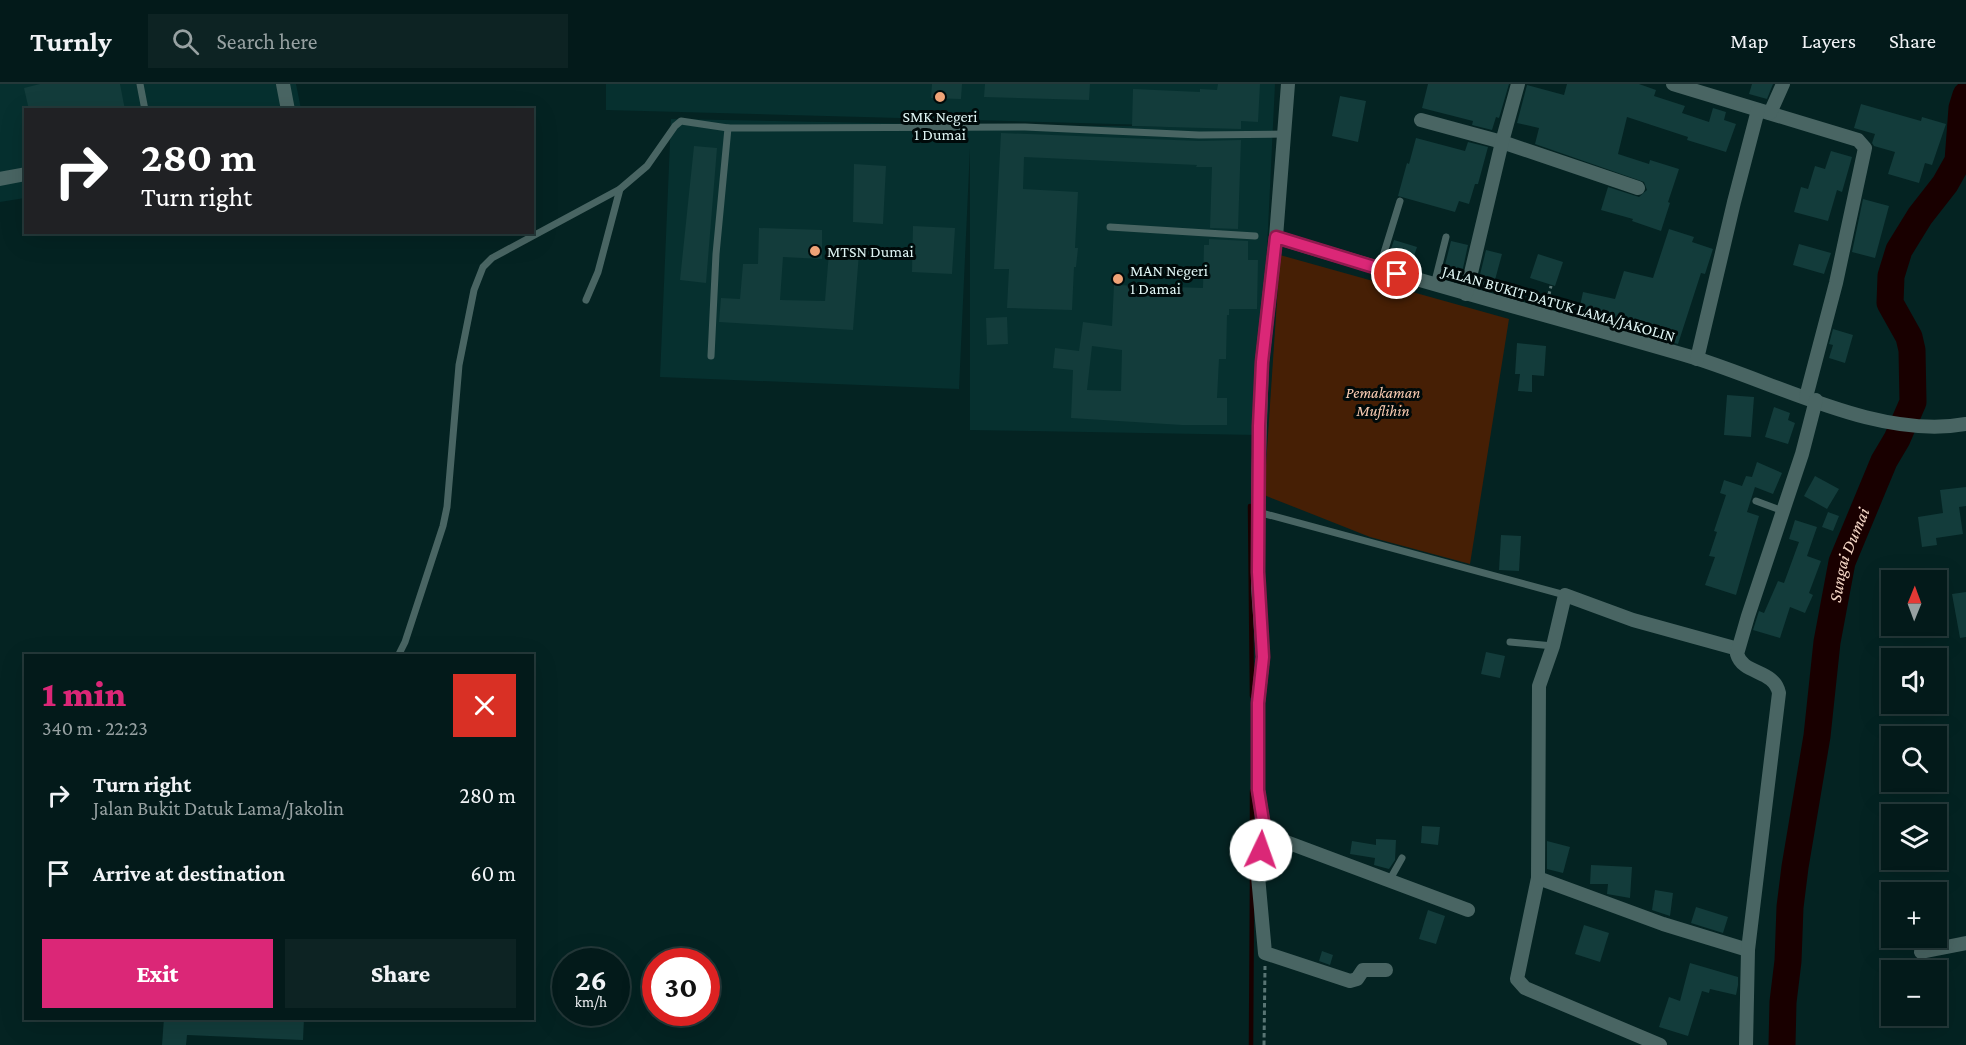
<!DOCTYPE html>
<meta charset="utf-8">
<style>
body{margin:0;font-family:"Crimson Pro",serif;background:#0d2323;color:#f1f3f6;height:100vh;display:flex;flex-direction:column;font-size:22px;white-space:nowrap}
*{box-sizing:border-box;margin:0}
p{font-size:20px;color:#97a1a2}
.icon{flex:none;width:33px;height:33px;fill:none;stroke:currentColor;stroke-width:2;stroke-linecap:round;stroke-linejoin:round}
.map{position:relative;flex:1;overflow:hidden}
.sheet{position:absolute;left:24px;top:570px;width:510px;height:366px;display:flex;flex-direction:column;background:#031a1a;border-radius:0px;box-shadow:0 6px 24px #0002,0 0 0 2px #243839}
.sheet>*{flex:none}
.hud{position:absolute;left:24px;top:24px;width:510px;height:126px;border-radius:0px;box-shadow:0 6px 24px #0002,0 0 0 2px #243839;background:#202124;color:#fff;overflow:hidden}
.needle{width:39px;rotate:1deg}
.buttons{position:absolute;left:1881px;top:486px;display:grid;gap:12px}
.buttons a{display:grid;place-items:center;width:66px;height:66px;border-radius:0px;background:#031a1a;box-shadow:0 6px 24px #0002,0 0 0 2px #243839;font-size:30px}
.speed{position:absolute;left:552px;top:864px;display:flex;gap:12px;font-size:30px;font-weight:700;text-align:center}
.speed>*{display:grid;place-content:center;width:78px;height:78px;border-radius:50%;background:#031a1a;box-shadow:0 6px 24px #0002,0 0 0 2px #243839;line-height:1}
.speed small{font-size:15px;font-weight:400}
.speed .limit{border:9px solid #d22;background:#fff;color:#111}
.pin{position:absolute;display:grid;place-items:center;width:51px;height:51px;color:#fff;margin:-26px;border:3px solid #fff;border-radius:50%;box-shadow:0 2px 6px #0007}
.me{position:absolute;width:66px;margin:-33px;rotate:3deg;stroke-linejoin:round;filter:drop-shadow(0 0 4px #0008)}
.turn{display:flex;align-items:center;gap:21px;height:126px;padding:0 18px;font-size:27px}
.turn .icon{width:78px;height:78px;stroke-width:2.5}
.turn b{display:block;font-size:42px;line-height:51px}
.round{display:grid;place-items:center;flex:none;width:63px;height:63px;border-radius:0px;background:#0d2323}
.summary{display:flex;align-items:center;justify-content:space-between;height:102px;padding:0 18px}
h1{font-size:36px;font-weight:800;line-height:45px;color:#db2777}
.button{display:flex;gap:12px;margin-top:auto;padding:12px 18px}
.button a{flex:1;height:69px;border-radius:0px;background:#db2777;color:#fff;font-size:24px;font-weight:800;line-height:69px;text-align:center}
.button a+a{background:#0d2323;color:#f1f3f6}
ul{padding:0;list-style:none}
li{display:flex;align-items:center;gap:18px;height:78px;padding:0 18px}
li div{flex:1}
li b{display:block;font-size:22px}
li em{font-style:normal}
header{display:flex;align-items:center;gap:36px;box-sizing:border-box;height:84px;padding:0 30px;background:#031a1a;border-bottom:2px solid #243839}
header strong{font-size:28px}
nav{display:flex;gap:33px;margin-inline-start:auto;font-size:21px}
.search{width:420px;height:54px;background:#0d2323;display:flex;align-items:center;gap:15px;box-sizing:border-box;padding:0 21px;border-radius:0px;color:#97a1a2;font-size:22px}
.map>svg:first-child{display:block}
.built{fill:#06302f}
.green{fill:#461f05}
.lines{fill:none;stroke-linecap:round;stroke-linejoin:round}
.stream{stroke:#190000;stroke-width:4.5}
.river{stroke:#190000;stroke-width:27}
.building{fill:#133c3b;fill-rule:evenodd}
.path{stroke:#597574;stroke-width:3;stroke-dasharray:4.5 3;stroke-linecap:butt}
.lane{stroke:#496563;stroke-width:7}
.street{stroke:#496563;stroke-width:14}
.route-casing{stroke:#8e194d;stroke-width:15}
.route{stroke:#db2777;stroke-width:10}
.poi-dot{fill:#efa377;stroke:#000a0a;stroke-width:2}
.labels{text-anchor:middle;stroke-width:6;stroke-linejoin:round;paint-order:stroke}
.poi-label{font-size:16px;fill:#e0f6f5;stroke:#000a0a;text-anchor:start}
.street-label{font-size:16px;fill:#e0f6f5;stroke:#000a0a}
.park-label{font-size:16px;font-style:italic;fill:#f9ccb3;stroke:#000a0a}
.water-label{font-size:18px;font-style:italic;fill:#f6d7c6;stroke:#000a0a}
</style>
<header>
<strong>Turnly</strong>
<div class="search"><svg class="icon" aria-label="search" viewBox="0 0 24 24"><circle cx="10" cy="10" r="6"/><path d="M15 15l6 6"/></svg>Search here</div>
<nav><a>Map</a><a>Layers</a><a>Share</a></nav>
</header>
<div class="map">
<svg width="1966" height="961" viewBox="0 0 1966 961">
<rect width="100%" height="100%" fill="#042322"/>
<g class="built">
<polygon points="0,0 296,0 301,25 26,26 25,114 0,118"/>
<polygon points="606,0 1275,0 1258,351 970,346 970,64 959,305 660,293 671,35 971,41 1222,43 606,26"/>
</g>
<polygon class="green" points="1280,171 1509,235 1470,480 1370,453 1264,411"/>
<g class="lines">
<g class="stream">
<polyline points="1250,422 1252,612"/>
<polyline points="1252,780 1252,707"/>
<polyline points="1251,961 1252,794"/>
</g>
<path class="river" id="s1" d="M 1782,961 L 1783,918 L 1788,877 L 1790,823 L 1795,783 L 1817,652 L 1827,558 L 1842,478 L 1884,377 L 1897,355 L 1913,318 L 1912,266 L 1909,253 L 1890,219 L 1891,192 L 1899,166 L 1920,132 L 1945,100 L 1958,77 L 1962,24 L 1966,11"/>
</g>
<g class="building">
<polygon points="40,0 120,0 125,26 29,26 24,4"/>
<polygon points="932,0 962,0 961,15 931,14"/>
<polygon points="985,0 1090,0 1089,16 984,13"/>
<polygon points="1218,0 1260,0 1258,38 1241,37 1241,45 1132,42 1133,5 1200,8 1200,5 1217,6"/>
<polygon points="1428,0 1509,0 1499,34 1496,33 1492,46 1472,41 1473,37 1422,24"/>
<polygon points="1567,0 1639,0 1656,6 1654,12 1685,22 1682,29 1709,38 1713,24 1726,28 1724,36 1736,40 1726,68 1687,56 1688,53 1627,33 1618,70 1649,80 1650,76 1679,85 1668,118 1670,119 1661,147 1632,137 1633,135 1601,126 1608,103 1639,113 1647,106 1644,98 1535,60 1539,44 1517,39 1527,1 1564,11"/>
<polygon points="1752,0 1773,0 1767,15 1749,10"/>
<polygon points="1340,12 1366,17 1358,58 1332,52"/>
<polygon points="1861,20 1921,37 1922,33 1946,40 1932,81 1925,79 1919,99 1888,90 1895,68 1874,62 1872,59 1875,50 1854,44"/>
<polygon points="1001,49 1199,57 1241,56 1238,145 1210,144 1212,83 1196,83 1197,81 1024,73 1023,105 1078,108 1075,164 1078,164 1076,183 1074,183 1072,226 1007,224 1009,185 994,185"/>
<polygon points="1416,54 1465,67 1468,58 1488,63 1478,100 1475,100 1469,120 1459,117 1455,128 1398,112 1407,79 1409,80"/>
<polygon points="694,62 717,64 706,199 680,196"/>
<polygon points="1831,67 1852,73 1842,108 1837,106 1828,137 1794,128 1801,103 1808,105 1815,82 1825,85"/>
<polygon points="854,80 886,82 883,140 853,138"/>
<polygon points="1863,115 1889,122 1875,174 1852,168"/>
<polygon points="913,142 955,144 952,190 912,188"/>
<polygon points="759,144 822,146 822,175 783,173 780,216 825,217 829,168 859,169 853,246 719,238 721,214 740,215 743,180 758,180"/>
<polygon points="1669,145 1694,153 1692,158 1713,165 1705,190 1701,189 1678,260 1578,231 1583,208 1615,215 1624,187 1653,194"/>
<path d="M 1209,155 L 1248,157 L 1248,176 L 1258,176 L 1257,225 L 1229,225 L 1229,231 L 1227,231 L 1226,275 L 1219,275 L 1217,314 L 1227,314 L 1227,341 L 1182,341 L 1071,334 L 1073,286 L 1053,284 L 1055,264 L 1079,267 L 1083,238 L 1112,242 L 1114,201 L 1203,204 L 1204,161 L 1209,161 ZM 1092,262 L 1122,266 L 1121,307 L 1087,306 Z"/>
<polygon points="1394,156 1417,163 1410,184 1387,177"/>
<polygon points="1451,157 1468,161 1460,198 1442,193"/>
<polygon points="1799,160 1831,169 1824,190 1793,181"/>
<polygon points="1486,166 1502,170 1492,207 1477,203"/>
<polygon points="1538,170 1563,178 1555,202 1530,194"/>
<polygon points="1007,233 1008,260 987,261 986,234"/>
<polygon points="1833,245 1853,251 1845,279 1829,274 1833,261 1829,260"/>
<polygon points="1517,259 1546,262 1544,292 1532,291 1532,308 1518,307 1520,290 1515,290"/>
<polygon points="1727,311 1754,313 1751,353 1724,351"/>
<polygon points="1774,323 1790,329 1788,336 1795,339 1788,360 1765,353"/>
<polygon points="1757,378 1782,389 1773,410 1755,403 1747,428 1759,432 1736,511 1705,501 1715,473 1709,472 1717,448 1714,447 1726,411 1720,409 1724,396 1742,402 1746,392 1752,393"/>
<polygon points="1815,392 1839,405 1827,425 1804,412"/>
<polygon points="1966,403 1966,422 1959,423 1963,450 1936,454 1937,461 1922,463 1918,433 1943,429 1940,406"/>
<polygon points="1828,428 1839,432 1833,447 1822,443"/>
<polygon points="1795,436 1817,443 1807,472 1821,477 1809,509 1813,511 1805,529 1790,523 1780,554 1753,546 1759,527 1764,529 1778,497 1784,499 1799,458 1789,455"/>
<polygon points="1501,451 1521,452 1519,487 1499,486"/>
<polygon points="1966,508 1966,553 1960,554 1952,510"/>
<polygon points="1486,568 1505,572 1500,594 1481,590"/>
<polygon points="1422,742 1440,743 1438,761 1421,759"/>
<polygon points="1376,755 1396,756 1395,776 1389,785 1374,781 1375,774 1350,770 1352,757 1376,761"/>
<polygon points="1547,757 1570,763 1563,789 1547,785"/>
<polygon points="1591,781 1632,783 1630,814 1607,810 1608,800 1590,800"/>
<polygon points="1655,806 1673,809 1670,832 1652,826"/>
<polygon points="1696,823 1728,833 1723,849 1691,839"/>
<polygon points="1428,826 1445,832 1436,860 1419,855"/>
<polygon points="1584,841 1609,849 1600,878 1575,870"/>
<polygon points="1322,867 1333,871 1330,881 1319,877"/>
<polygon points="1690,879 1738,893 1738,901 1736,911 1710,905 1709,909 1702,907 1688,952 1659,943 1669,913 1680,917"/>
<polygon points="164,934 304,934 303,956 187,951 186,961 162,961"/>
</g>
<g class="lines">
<g class="path">
<polyline points="1547,219 1551,202"/>
<polyline points="1264,961 1265,882"/>
</g>
<g class="lane">
<polyline points="140,0 145,26"/>
<polyline points="1110,143 1255,152"/>
<polyline points="1379,185 1400,117"/>
<polyline points="1434,201 1446,153"/>
<polyline points="586,216 598,188 620,105"/>
<polyline points="711,272 716,170 728,44"/>
<polyline points="1756,417 1783,427"/>
<polyline points="1258,428 1565,511"/>
<polyline points="1510,558 1553,562"/>
<polyline points="398,572 405,558 443,442 447,423 459,281 474,206 483,183 492,174 620,105 647,82 675,42 681,37 728,44 1025,43 1199,51 1285,50"/>
<polyline points="1389,797 1402,774"/>
</g>
<g class="street">
<polyline points="283,0 288,26"/>
<path d="M 1288,0 L 1276,153 C 1415,197 1555,233 1695,274 C 1777,299 1879,356 1966,340"/>
<polyline points="1673,0 1858,56 1865,64 1836,199 1806,313"/>
<polyline points="1770,29 1783,0"/>
<polyline points="1421,36 1502,58 1638,104"/>
<polyline points="0,95 26,90"/>
<polyline points="1276,153 1262,278 1258,401 1258,504 1263,573 1258,619 1258,706 1265,750 1257,781 1265,869 1350,897 1357,895 1363,886 1386,886"/>
<polyline points="1466,210 1502,58 1518,0"/>
<polyline points="1697,275 1734,118 1758,26"/>
<polyline points="1265,750 1468,826"/>
<polyline points="1538,794 1663,840 1748,866"/>
<polyline points="1921,868 1966,859"/>
<polyline points="1660,961 1525,904 1517,895 1538,794 1539,602 1553,562 1565,511 1633,536 1738,565"/>
<path d="M 1746,961 L 1748,866 L 1779,609 C 1774,585 1743,591 1737,570 L 1748,532 L 1802,370 L 1816,316"/>
</g>
</g>
<g class="lines">
<g class="route-casing">
<polyline id="route" points="1261,766 1265,750 1258,706 1258,619 1263,573 1258,488 1259,342 1262,278 1276,153 1397,190"/>
</g>
<use href="#route" class="route"/>
</g>
<g class="poi-dot">
<circle cx="940" cy="13" r="6"/>
<circle cx="815" cy="167" r="6"/>
<circle cx="1118" cy="195" r="6"/>
</g>
<g class="labels">
<g class="poi-label">
<text x="940" y="38" text-anchor="middle">SMK Negeri<tspan x="940" dy="18">1 Dumai</tspan></text>
<text x="827" y="173">MTSN Dumai</text>
<text x="1130" y="192">MAN Negeri<tspan x="1130" dy="18">1 Damai</tspan></text>
</g>
<g class="street-label">
<text transform="translate(1559 219) rotate(16)" y="6">JALAN BUKIT DATUK LAMA/JAKOLIN</text>
</g>
<g class="park-label">
<text x="1383" y="314">Pemakaman<tspan x="1383" dy="18">Muflihin</tspan></text>
</g>
<g class="water-label">
<text dy="6" stroke="none"><textPath href="#s1" startOffset="496">Sungai Dumai</textPath></text>
</g>
</g>
</svg>
<div class="buttons">
<a><svg class="needle" viewBox="-14 -14 28 28"><path d="M0-13l5 13h-10z" fill="#e53935"/><path d="M0 13l5-13h-10z" fill="#97a1a2"/></svg></a>
<a><svg class="icon" aria-label="sound" viewBox="0 0 24 24"><path d="M4 9h4l5-4v14l-5-4H4zM17 9q2 3 0 6"/></svg></a>
<a><svg class="icon" aria-label="search" viewBox="0 0 24 24"><circle cx="10" cy="10" r="6"/><path d="M15 15l6 6"/></svg></a>
<a><svg class="icon" aria-label="layers" viewBox="0 0 24 24"><path d="M12 4l9 5-9 5-9-5zM3 14l9 5 9-5"/></svg></a>
<a>+</a>
<a>−</a>
</div>
<div class="speed"><div>26<small>km/h</small></div><div class="limit">30</div></div>
<div class="pin" style="left:1397px;top:190px;background:#d93025"><svg class="icon" aria-label="arrive" viewBox="0 0 24 24"><path d="M6 21V4h12l-3 4 3 4H6"/></svg></div>
<svg class="me" style="left:1261px;top:766px" viewBox="-20 -20 40 40"><circle r="19" fill="#fff"/><path d="M0-13L10 11 0 6-10 11z" fill="#db2777"/></svg>
<div class="hud">
<div class="turn"><svg class="icon" aria-label="right" viewBox="0 0 24 24"><path d="M7 20v-9h11M14 6l5 5-5 5"/></svg><div><b>280 m</b>Turn right</div></div>
</div>
<section class="sheet">
<div class="summary"><div><h1>1 min</h1><p>340 m · 22:23</p></div><a class="round" style="background:#d93025;color:#fff"><svg class="icon" aria-label="close" viewBox="0 0 24 24"><path d="M6 6l12 12M18 6L6 18"/></svg></a></div>
<ul>
<li><svg class="icon" aria-label="right" viewBox="0 0 24 24"><path d="M7 20v-9h11M14 6l5 5-5 5"/></svg><div><b>Turn right</b><p>Jalan Bukit Datuk Lama/Jakolin</p></div><em>280 m</em></li>
<li><svg class="icon" aria-label="arrive" viewBox="0 0 24 24"><path d="M6 21V4h12l-3 4 3 4H6"/></svg><div><b>Arrive at destination</b></div><em>60 m</em></li>
</ul>
<div class="button"><a>Exit</a><a>Share</a></div>
</section>
</div>
